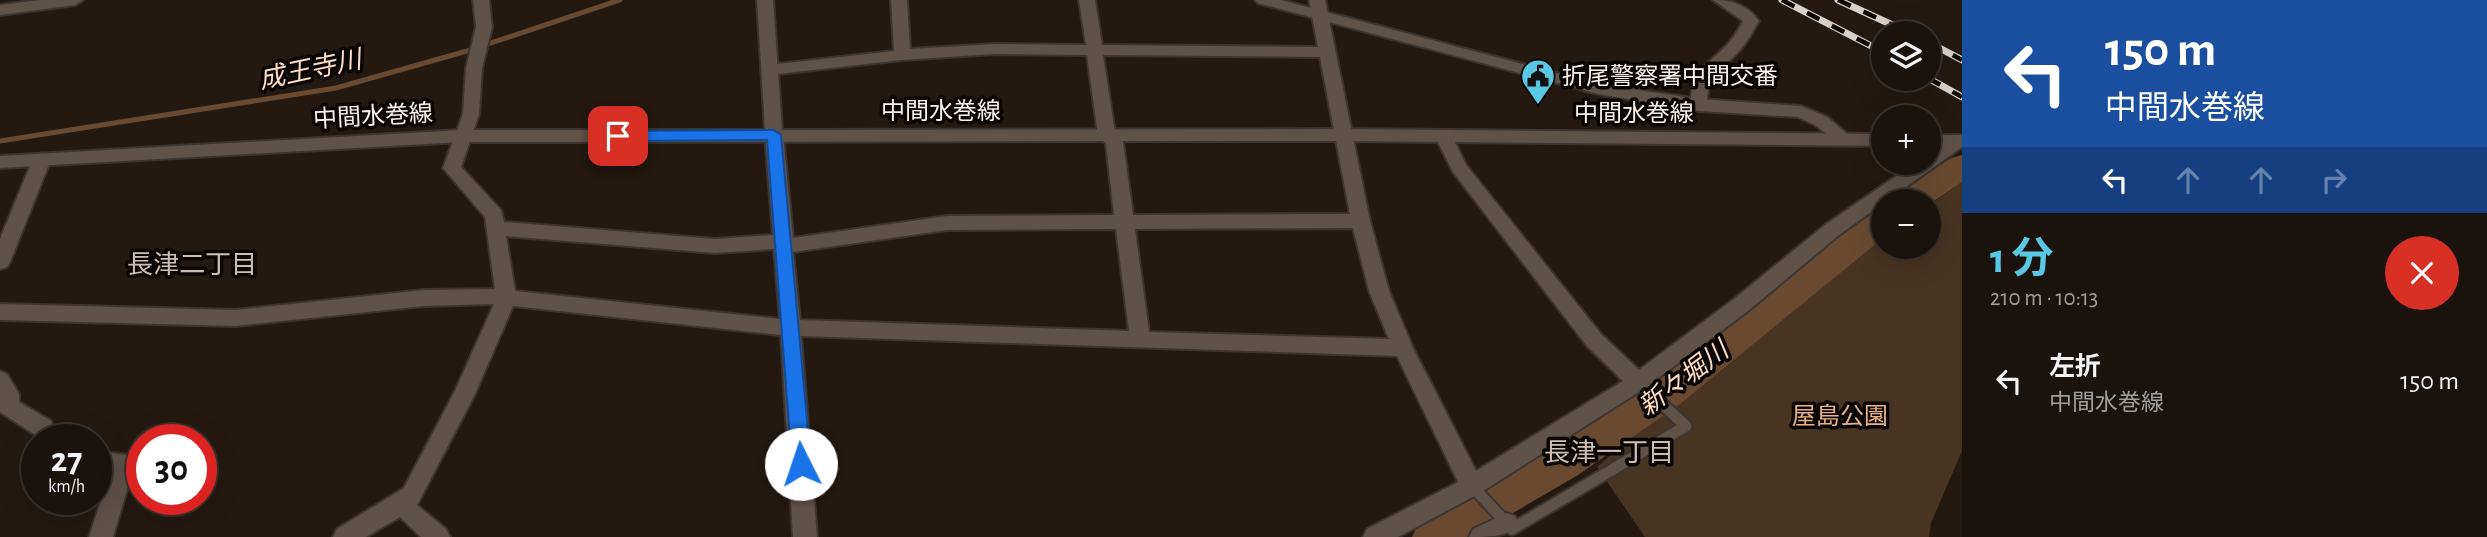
<!DOCTYPE html>
<html lang="ja">
<meta charset="utf-8">
<style>
body{margin:0;font-family:"Alegreya Sans","Noto Sans JP",sans-serif;background:#231c16;color:#f1f3f6;height:100vh;display:flex;flex-direction:column;font-size:26px;white-space:nowrap}
*{box-sizing:border-box;margin:0}
p{font-size:23px;color:#9f9e9d}
.icon{flex:none;width:38px;height:38px;fill:none;stroke:currentColor;stroke-width:2;stroke-linecap:round;stroke-linejoin:round}
.map{position:relative;flex:1;overflow:hidden}
.drawer{display:flex;flex-direction:column;background:#1a130d;width:525px}
.drawer>*{flex:none}
.guide{background:#1a4fa0;color:#fff;overflow:hidden}
.tools{position:absolute;left:1871px;top:21px;display:grid;gap:14px}
.tools a{display:grid;place-items:center;width:70px;height:70px;border-radius:50%;background:#1a130d;box-shadow:0 7px 28px #0002,0 0 0 2px #38322e;font-size:35px}
.speed{position:absolute;left:21px;top:424px;display:flex;gap:14px;font-size:35px;font-weight:700;text-align:center}
.speed>*{display:grid;place-content:center;width:91px;height:91px;border-radius:50%;background:#1a130d;box-shadow:0 7px 28px #0002,0 0 0 2px #38322e;line-height:1}
.speed small{font-size:18px;font-weight:400}
.speed .limit{border:10px solid #d22;background:#fff;color:#111}
.pin{position:absolute;display:grid;place-items:center;width:60px;height:60px;color:#fff;margin:-30px;border-radius:14px;box-shadow:0 4px 10px #0006}
.me{position:absolute;width:77px;margin:-38px;rotate:356deg;stroke-linejoin:round;filter:drop-shadow(0 0 5px #0008)}
.turn{display:flex;align-items:center;gap:24px;height:147px;padding:0 28px;font-size:32px}
.turn .icon{width:91px;height:91px;stroke-width:2.5}
.turn b{display:block;font-size:49px;line-height:60px}
.lanes{display:flex;align-items:center;height:66px;padding:0 28px;background:#0003;justify-content:center;gap:35px;direction:ltr}
.lanes .off{opacity:.35}
.round{display:grid;place-items:center;flex:none;width:74px;height:74px;border-radius:37px;background:#231c16}
.overview{display:flex;align-items:center;justify-content:space-between;height:119px;padding:0 28px}
h1{font-size:42px;font-weight:700;line-height:52px;color:#59c8e5}
ul{padding:0;list-style:none}
li{display:flex;align-items:center;gap:21px;height:98px;padding:0 28px}
li div{flex:1}
li b{display:block;font-size:26px}
li em{font-style:normal}
main{display:flex;flex:1;min-height:0}
.map>svg:first-child{display:block}
.green{fill:#493321}
.lines{fill:none;stroke-linecap:round;stroke-linejoin:round}
.stream{stroke:#694a31;stroke-width:5}
.river{fill:#694a31;fill-rule:evenodd}
.service-casing{stroke:#3b3430;stroke-width:15}
.minor-casing{stroke:#3b3430;stroke-width:4}
.tertiary-casing{stroke:#3b3430;stroke-width:4}
.secondary-casing{stroke:#3b3430;stroke-width:4}
.service{stroke:#5e5249;stroke-width:11}
.minor{fill:#5e5249;fill-rule:evenodd}
.tertiary{fill:#5e5249;fill-rule:evenodd}
.secondary{fill:#5e5249;fill-rule:evenodd}
.rail-casing{stroke:#d8d0ca;stroke-width:7}
.rail{stroke:#090503;stroke-width:4.5;stroke-dasharray:14;stroke-linecap:butt}
.route{fill:#1a73e8;stroke:#114b97;stroke-width:2}
.labels{text-anchor:middle;stroke-width:7;stroke-linejoin:round;paint-order:stroke}
.poi-label{font-size:24px;fill:#f8f1eb;stroke:#090503;text-anchor:start}
.street-label{font-size:24px;fill:#f8f1eb;stroke:#090503}
.park-label{font-size:24px;fill:#e9b286;stroke:#090503}
.water-label{font-size:26px;font-style:italic;fill:#ffdcc2;stroke:#090503}
.neighbourhood-label{font-size:26px;fill:#cdbfb5;stroke:#090503}
</style>
<main>
<div class="map">
<svg width="1962" height="537" viewBox="0 0 1962 537">
<rect width="100%" height="100%" fill="#231911"/>
<polygon class="green" points="1962,182 1962,451 1931,523 1929,537 1645,537 1597,467 1780,306 1883,236 1883,247 1928,247 1929,205"/>
<g class="lines">
<polyline class="stream" points="0,141 336,88 467,51 620,0"/>
<g class="river">
<polygon points="1962,155 1962,182 1928,205 1928,201 1894,201 1898,192 1951,158"/>
<polygon points="1883,208 1883,238 1680,404 1578,475 1472,537 1412,537 1418,523 1550,449 1652,382 1871,211"/>
</g>
<g class="service-casing">
<polyline id="service" points="1472,486 1512,529 1686,426 1638,382"/>
</g>
<g class="minor-casing">
<g id="minor">
<path d="M 473,0 L 489,0 L 492,27 L 482,68 L 479,114 L 461,167 L 501,210 L 504,222 L 715,239 L 773,235 L 765,135 L 774,129 L 783,135 L 793,238 L 947,216 L 1114,215 L 1106,144 L 1098,135 L 1087,55 L 994,54 L 902,60 L 769,75 L 761,70 L 769,65 L 894,51 L 891,0 L 907,0 L 910,49 L 994,44 L 1086,45 L 1079,0 L 1095,0 L 1102,45 L 1318,47 L 1309,0 L 1325,0 L 1370,221 L 1389,291 L 1413,348 L 1476,471 L 1623,381 L 1587,346 L 1453,172 L 1435,136 L 1438,132 L 1450,132 L 1466,165 L 1601,334 L 1639,370 L 1734,299 L 1825,225 L 1915,163 L 1928,163 L 1928,153 L 1952,137 L 1962,136 L 1962,147 L 1839,235 L 1748,311 L 1645,388 L 1480,493 L 1398,537 L 1363,537 L 1367,529 L 1458,482 L 1397,356 L 801,336 L 817,537 L 793,537 L 781,335 L 513,306 L 475,394 L 417,505 L 446,529 L 450,537 L 421,537 L 400,517 L 366,537 L 333,537 L 337,529 L 404,488 L 455,391 L 494,304 L 424,306 L 236,326 L 0,320 L 0,304 L 236,310 L 424,290 L 495,289 L 485,217 L 443,168 L 463,114 L 466,68 L 476,27 ZM 1103,55 L 1320,57 L 1350,214 L 1133,215 L 1123,142 L 1115,133 ZM 1353,228 L 1369,291 L 1389,339 L 1149,332 L 1135,229 ZM 1116,229 L 1129,331 L 800,320 L 793,252 L 947,230 ZM 506,236 L 715,253 L 774,249 L 780,319 L 515,291 Z"/>
<path d="M 1713,0 C 1733,0 1747,5 1759,21 C 1753,31 1748,41 1740,50 C 1721,72 1707,72 1707,105 L 1699,111 L 1691,105 C 1690,70 1706,67 1727,45 C 1734,38 1738,30 1743,21 Z"/>
<polygon points="42,153 51,159 10,262 7,267 0,269 0,239 33,159"/>
<polygon points="0,371 7,374 19,394 19,402 51,421 58,439 37,440 34,434 0,412"/>
<polygon points="96,451 128,455 132,473 113,537 89,537 110,473 96,471"/>
<path d="M 1507,513 L 1515,516 L 1519,524 C 1510,537 1487,537 1469,537 L 1473,529 Z"/>
</g>
</g>
<g class="tertiary-casing">
<g id="tertiary">
<polygon points="40,0 83,0 75,5 0,15 0,5"/>
<polygon points="1255,0 1281,0 1598,84 1699,99 1801,106 1827,117 1853,139 1850,143 1838,143 1815,125 1798,117 1699,111 1598,94 1258,3"/>
</g>
</g>
<g class="secondary-casing">
<g id="secondary">
<polygon points="757,0 773,0 782,130 1344,129 1883,134 1883,146 1344,141 462,142 0,168 0,156 462,130 765,130"/>
<rect x="1928" y="135" width="34" height="12"/>
</g>
</g>
<use href="#service" class="service"/>
<use href="#minor" class="minor"/>
<use href="#tertiary" class="tertiary"/>
<use href="#secondary" class="secondary"/>
<g class="rail-casing">
<g id="rail">
<polyline points="1782,0 1883,52"/>
<polyline points="1838,0 1910,33"/>
<polyline points="1928,42 1962,60"/>
<polyline points="1928,78 1962,97"/>
</g>
</g>
<use href="#rail" class="rail"/>
</g>
<polygon class="route" points="774,130 781,135 811,464 808,470 801,472 795,470 792,464 767,140 618,141 611,136 618,131"/>
<defs>
<g id="civic-pin" transform="scale(1.75)"><path d="M0 17L-7.5 6A9.5 9.5 0 1 1 7.5 6Z" fill="#59c8e5" stroke="#090503"/><path d="M-.6-6.5H3V-4.5H.6V-3L4-1V1h2V6H-6V1h2V-1L-.6-3ZM-1.2 2.5V6h2.4V2.5Z" fill="#111"/></g>
</defs>
<g fill-rule="evenodd">
<use href="#civic-pin" x="1538" y="76"/>
</g>
<g class="labels">
<g class="poi-label">
<text x="1562" y="84">折尾警察署中間交番</text>
</g>
<g class="street-label">
<text x="941" y="119">中間水巻線</text>
<text x="1634" y="121">中間水巻線</text>
<text transform="translate(373 116) rotate(-3)" y="8">中間水巻線</text>
</g>
<g class="park-label">
<text x="1840" y="424">屋島公園</text>
</g>
<g class="water-label">
<text transform="translate(310 69) rotate(-12)" y="9">成王寺川</text>
<text transform="translate(1683 378) rotate(-37)" y="9">新々堀川</text>
</g>
<g class="neighbourhood-label">
<text x="192" y="273">長津二丁目</text>
<text x="1609" y="461">長津一丁目</text>
</g>
</g>
</svg>
<div class="tools">
<a><svg class="icon" aria-label="layers" viewBox="0 0 24 24"><path d="M12 4l9 5-9 5-9-5zM3 14l9 5 9-5"/></svg></a>
<a>+</a>
<a>−</a>
</div>
<div class="speed"><div>27<small>km/h</small></div><div class="limit">30</div></div>
<div class="pin" style="left:618px;top:136px;background:#d93025"><svg class="icon" aria-label="arrive" viewBox="0 0 24 24"><path d="M6 21V4h12l-3 4 3 4H6"/></svg></div>
<svg class="me" style="left:801px;top:464px" viewBox="-20 -20 40 40"><circle r="19" fill="#fff"/><path d="M0-13L10 11 0 6-10 11z" fill="#1a73e8"/></svg>
</div>
<section class="drawer">
<div class="guide">
<div class="turn"><svg class="icon" aria-label="left" viewBox="0 0 24 24"><path d="M17 20v-9H6M10 6l-5 5 5 5"/></svg><div><b>150 m</b>中間水巻線</div></div>
<div class="lanes"><svg class="icon" aria-label="left" viewBox="0 0 24 24"><path d="M17 20v-9H6M10 6l-5 5 5 5"/></svg><svg class="icon off" aria-label="ahead" viewBox="0 0 24 24"><path d="M12 20V5M6 11l6-6 6 6"/></svg><svg class="icon off" aria-label="ahead" viewBox="0 0 24 24"><path d="M12 20V5M6 11l6-6 6 6"/></svg><svg class="icon off" aria-label="right" viewBox="0 0 24 24"><path d="M7 20v-9h11M14 6l5 5-5 5"/></svg></div>
</div>
<div class="overview"><div><h1>1 分</h1><p>210 m · 10:13</p></div><a class="round" style="background:#d93025;color:#fff"><svg class="icon" aria-label="close" viewBox="0 0 24 24"><path d="M6 6l12 12M18 6L6 18"/></svg></a></div>
<ul>
<li><svg class="icon" aria-label="left" viewBox="0 0 24 24"><path d="M17 20v-9H6M10 6l-5 5 5 5"/></svg><div><b>左折</b><p>中間水巻線</p></div><em>150 m</em></li>
</ul>
</section>
</main>
